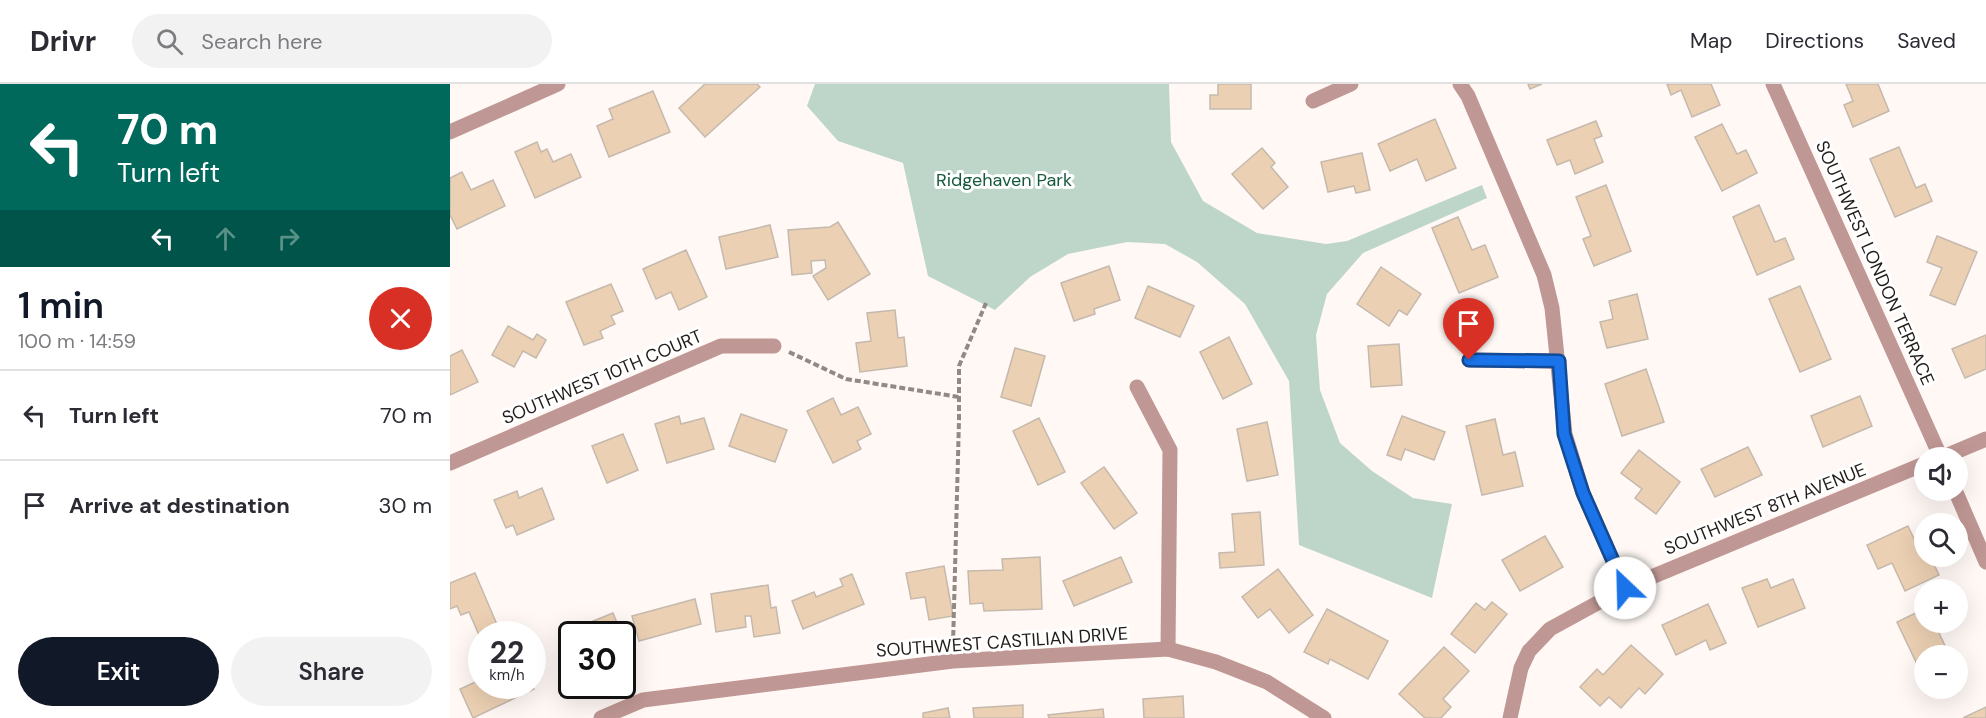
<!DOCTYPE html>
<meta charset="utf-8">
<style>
body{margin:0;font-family:"DM Sans",sans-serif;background:#f2f2f3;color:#2b2b33;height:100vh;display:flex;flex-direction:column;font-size:22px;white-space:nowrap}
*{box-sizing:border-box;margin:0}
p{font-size:20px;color:#7c7c81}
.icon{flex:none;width:33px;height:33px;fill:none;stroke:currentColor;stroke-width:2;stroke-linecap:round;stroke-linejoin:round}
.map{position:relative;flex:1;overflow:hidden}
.panel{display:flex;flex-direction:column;background:#fff;width:450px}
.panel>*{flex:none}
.top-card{background:#00695c;color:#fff;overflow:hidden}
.controls{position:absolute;left:1464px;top:363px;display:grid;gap:12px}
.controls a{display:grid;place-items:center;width:54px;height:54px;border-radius:50%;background:#fff;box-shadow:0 6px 24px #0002;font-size:30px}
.speed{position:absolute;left:18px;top:537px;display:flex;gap:12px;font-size:30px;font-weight:700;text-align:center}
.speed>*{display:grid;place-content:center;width:78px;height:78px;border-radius:50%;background:#fff;box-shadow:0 6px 24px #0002;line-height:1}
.speed small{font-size:15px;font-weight:400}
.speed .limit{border:3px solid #111;border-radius:9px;background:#fff;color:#111}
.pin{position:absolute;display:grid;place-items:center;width:51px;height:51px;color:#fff;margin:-62px -26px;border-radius:50% 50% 50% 0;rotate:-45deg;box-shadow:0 0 6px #0007}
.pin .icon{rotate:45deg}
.me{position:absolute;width:66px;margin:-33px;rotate:336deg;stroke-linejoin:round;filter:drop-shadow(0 0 4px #0008)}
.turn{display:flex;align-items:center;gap:21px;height:126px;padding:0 18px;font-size:27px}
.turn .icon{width:78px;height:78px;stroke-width:2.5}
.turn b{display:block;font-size:42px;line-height:51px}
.lanes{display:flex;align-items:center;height:57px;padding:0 18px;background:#0003;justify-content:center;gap:30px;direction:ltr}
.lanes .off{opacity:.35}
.round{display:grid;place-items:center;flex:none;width:63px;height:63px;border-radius:32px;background:#f2f2f3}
.summary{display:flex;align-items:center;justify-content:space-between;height:102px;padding:0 18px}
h1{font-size:36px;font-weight:600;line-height:45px;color:#111827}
.cta{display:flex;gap:12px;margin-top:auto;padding:12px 18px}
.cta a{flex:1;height:69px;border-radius:36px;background:#111827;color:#fff;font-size:24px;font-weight:600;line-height:69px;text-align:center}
.cta a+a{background:#f2f2f3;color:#2b2b33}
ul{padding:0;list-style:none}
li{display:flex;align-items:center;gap:18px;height:90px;padding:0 18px;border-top:2px solid #e1e1e2}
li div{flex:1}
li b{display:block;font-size:22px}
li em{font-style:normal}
header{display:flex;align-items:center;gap:36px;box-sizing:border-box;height:84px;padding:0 30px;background:#fff;border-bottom:2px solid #e1e1e2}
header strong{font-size:28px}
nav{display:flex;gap:33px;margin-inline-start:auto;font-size:21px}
.search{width:420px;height:54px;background:#f2f2f3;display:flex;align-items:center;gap:15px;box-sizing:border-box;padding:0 21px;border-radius:33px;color:#7c7c81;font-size:22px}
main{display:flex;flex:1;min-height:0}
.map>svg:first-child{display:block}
.green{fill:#bed6c9}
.building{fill:#ecd0b3;stroke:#c5b9ad;stroke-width:1.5}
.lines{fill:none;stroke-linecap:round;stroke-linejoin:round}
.path{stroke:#908986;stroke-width:4;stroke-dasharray:6 3;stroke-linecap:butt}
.street{stroke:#bf9794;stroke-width:15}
.route-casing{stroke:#114b97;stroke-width:15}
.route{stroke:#1a73e8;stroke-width:10}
.labels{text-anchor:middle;stroke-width:6;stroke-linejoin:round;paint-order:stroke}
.park-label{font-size:18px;fill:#17593e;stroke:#fff}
.street-label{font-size:18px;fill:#221c19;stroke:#fff}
</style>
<header>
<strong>Drivr</strong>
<div class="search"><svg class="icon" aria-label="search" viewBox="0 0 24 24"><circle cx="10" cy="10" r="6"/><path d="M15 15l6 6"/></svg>Search here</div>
<nav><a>Map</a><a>Directions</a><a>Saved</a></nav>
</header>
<main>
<section class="panel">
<div class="top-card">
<div class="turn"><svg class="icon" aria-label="left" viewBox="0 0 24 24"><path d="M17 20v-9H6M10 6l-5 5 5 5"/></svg><div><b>70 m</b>Turn left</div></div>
<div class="lanes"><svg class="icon" aria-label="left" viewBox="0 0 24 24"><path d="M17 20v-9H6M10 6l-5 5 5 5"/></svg><svg class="icon off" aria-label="ahead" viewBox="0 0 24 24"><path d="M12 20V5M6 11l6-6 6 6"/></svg><svg class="icon off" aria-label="right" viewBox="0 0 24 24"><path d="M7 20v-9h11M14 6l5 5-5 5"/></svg></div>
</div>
<div class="summary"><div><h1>1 min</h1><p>100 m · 14:59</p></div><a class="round" style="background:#d93025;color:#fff"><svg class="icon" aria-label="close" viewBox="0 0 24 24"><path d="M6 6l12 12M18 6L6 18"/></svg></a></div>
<ul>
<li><svg class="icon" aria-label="left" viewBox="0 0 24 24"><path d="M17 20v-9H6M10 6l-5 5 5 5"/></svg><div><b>Turn left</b></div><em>70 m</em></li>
<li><svg class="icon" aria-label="arrive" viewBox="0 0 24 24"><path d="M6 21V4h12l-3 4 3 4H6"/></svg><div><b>Arrive at destination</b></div><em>30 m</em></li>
</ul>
<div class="cta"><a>Exit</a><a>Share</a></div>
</section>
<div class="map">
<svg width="1536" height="634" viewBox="0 0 1536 634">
<rect width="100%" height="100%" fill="#fff8f5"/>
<polygon class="green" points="365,0 719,0 721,58 753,117 807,149 876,160 897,157 1032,101 1037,114 913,169 877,210 866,251 870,306 890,359 922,387 963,414 1002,420 982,514 849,461 839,297 795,220 747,178 715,160 677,158 618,170 580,193 545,226 478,192 453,79 388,57 357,22"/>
<g class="building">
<polygon points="255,0 307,0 310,3 255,53 229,24"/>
<polygon points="768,0 801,0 801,25 760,25 760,11 768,11"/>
<polygon points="1078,0 1092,0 1080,5"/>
<polygon points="1217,0 1261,0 1270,21 1242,33 1231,6 1221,11"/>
<polygon points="1396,0 1428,0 1439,27 1403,43 1394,21 1403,17"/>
<polygon points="203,7 220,48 159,73 147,42 163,35 159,25"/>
<polygon points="985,35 1006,84 976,97 967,75 940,87 928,60"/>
<polygon points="1146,37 1152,52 1144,55 1153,78 1125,90 1120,76 1107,81 1097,56"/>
<polygon points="1272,40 1287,70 1296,66 1307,89 1272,107 1245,53"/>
<polygon points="87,58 91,68 97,65 103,78 121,70 131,93 85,114 65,68"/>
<polygon points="1449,63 1466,104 1475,100 1482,117 1445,133 1420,75"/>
<polygon points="812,64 825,79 821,83 838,103 813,125 782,90"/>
<polygon points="912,69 920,106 906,109 904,102 878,108 871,78"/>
<polygon points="12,88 21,106 43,96 55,122 7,145 0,131 0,94"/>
<polygon points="1156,101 1181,167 1144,182 1133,155 1141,152 1126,113"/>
<polygon points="1309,121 1325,158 1335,154 1344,175 1307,191 1283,133"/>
<polygon points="1008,133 1022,166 1035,161 1048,193 1009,209 982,144"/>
<polygon points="388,138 420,190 378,216 363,192 376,184 375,176 361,177 362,189 342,191 338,146 380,143"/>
<polygon points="320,141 328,173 276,185 269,153"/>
<polygon points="1487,152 1527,168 1505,221 1480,211 1492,184 1477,178"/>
<polygon points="236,166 257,213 229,226 221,208 206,215 193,185"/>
<polygon points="659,182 670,216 644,225 645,230 624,237 611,199"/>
<polygon points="931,183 971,210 957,231 949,226 939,242 907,220"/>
<polygon points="161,200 173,227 161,232 165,240 150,247 153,254 134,261 116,218"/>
<polygon points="698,202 744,222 730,253 685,234"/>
<polygon points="1350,202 1381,275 1350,288 1319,215"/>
<polygon points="1187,210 1198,255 1157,264 1150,238 1163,235 1159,217"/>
<polygon points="445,226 448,254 454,253 457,282 410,288 406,259 421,257 417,229"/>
<polygon points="58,242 83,256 87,250 96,256 86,274 73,267 64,283 42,271"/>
<polygon points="1536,251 1536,285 1515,294 1502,265"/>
<polygon points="779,253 802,300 773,315 750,268"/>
<polygon points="949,260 952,301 921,303 918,262"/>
<polygon points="565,264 595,272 581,322 551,313"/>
<polygon points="12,266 28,298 0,311 0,272"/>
<polygon points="1196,285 1214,338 1172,352 1155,300"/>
<polygon points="1410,312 1422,342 1373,363 1361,332"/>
<polygon points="383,314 391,331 408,323 421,350 407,357 411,365 383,379 357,327"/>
<polygon points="291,330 337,346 325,378 279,362"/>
<polygon points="229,332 231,340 254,334 264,365 217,379 205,340"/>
<polygon points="952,332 995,348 984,376 955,365 951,376 937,371"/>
<polygon points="589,334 615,388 588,401 563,347"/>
<polygon points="1045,335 1053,371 1065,368 1073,402 1032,411 1016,342"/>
<polygon points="817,338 828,391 797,397 787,345"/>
<polygon points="173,350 188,386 157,399 142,362"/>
<polygon points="1298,363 1312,391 1265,413 1251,385"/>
<polygon points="1189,366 1230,398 1206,430 1185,414 1192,405 1171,389"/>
<polygon points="654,383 687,429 664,445 631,399"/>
<polygon points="92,404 104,435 67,451 63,441 56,444 44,416 67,407 69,414"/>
<polygon points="810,428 814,481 770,484 769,469 785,468 782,430"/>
<polygon points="1458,442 1468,463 1474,460 1474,472 1480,472 1489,491 1455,507 1442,479 1428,485 1417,461"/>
<polygon points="1095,452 1113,483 1070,507 1052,476"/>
<polygon points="590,473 592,525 534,527 533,519 520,520 518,487 553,486 552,475"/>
<polygon points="671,473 682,498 624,522 613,497"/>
<polygon points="494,482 503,532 479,536 475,513 461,515 456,489"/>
<polygon points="828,485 863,531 839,549 820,525 808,534 792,513"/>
<polygon points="25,489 51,550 32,550 32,558 19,528 11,531 7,522 0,525 0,499"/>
<polygon points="402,490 414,520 353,545 342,517 364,508 366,513 393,502 390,495"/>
<polygon points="1317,495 1321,504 1343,495 1355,524 1308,543 1292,504"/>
<polygon points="318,501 321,524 326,523 330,549 304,553 301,532 295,532 296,543 266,548 261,510"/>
<polygon points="245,515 251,540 189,557 182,532"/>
<polygon points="1042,518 1057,530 1025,569 1001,550 1026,519 1035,526"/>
<polygon points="1258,520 1276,559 1260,566 1256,556 1226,571 1212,541"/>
<polygon points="877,525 938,557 918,595 880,575 878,580 854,568"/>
<polygon points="1474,525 1474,538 1492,538 1495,546 1489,549 1500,572 1474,572 1474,595 1447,538"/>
<polygon points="163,529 170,546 163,549 164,550 129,550 126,544"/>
<polygon points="1181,561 1213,590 1195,610 1189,604 1171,624 1159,613 1150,622 1130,603 1147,585 1153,591"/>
<polygon points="994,563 1019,587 993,615 1001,623 991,634 975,634 949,610"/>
<polygon points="32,595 32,602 82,602 84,605 23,634 10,605"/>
<polygon points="1479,604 1493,604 1481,610"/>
<polygon points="733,612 734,634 694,634 693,615"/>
<polygon points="573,621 573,634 524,634 523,624"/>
<polygon points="1536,623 1536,634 1513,634"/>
<polygon points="498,624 500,634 473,634 473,629"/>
<polygon points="653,625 654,634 599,634 598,631"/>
</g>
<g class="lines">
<g class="path">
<polyline points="339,268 396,295 509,313"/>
<polyline points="503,561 509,336 509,282 536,219"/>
</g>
<g class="street">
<polyline points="1010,0 1018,12 1094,191 1102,224 1115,350 1133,409 1175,504"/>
<polyline points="1323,0 1491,374"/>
<polyline points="863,17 901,0"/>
<polyline points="0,48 108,0"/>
<polyline points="1019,276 1109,277"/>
<polyline points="687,303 720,366 718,565"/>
<polyline points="1491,374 1536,355"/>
<polyline points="0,379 271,262 324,262"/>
<polyline points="1505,406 1536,478"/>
<polyline points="151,634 193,616 503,577 718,565 766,578 817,598 874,634"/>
<polyline points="1060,634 1071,584 1079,567 1100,545 1175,504 1474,380"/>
</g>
</g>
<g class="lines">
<g class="route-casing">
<polyline id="route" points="1019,276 1109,277 1114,350 1133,409 1175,504"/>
</g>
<use href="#route" class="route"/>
</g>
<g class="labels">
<g class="park-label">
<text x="554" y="102">Ridgehaven Park</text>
</g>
<g class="street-label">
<text transform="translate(1425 179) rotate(66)" y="6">SOUTHWEST LONDON TERRACE</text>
<text transform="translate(152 293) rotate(-23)" y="6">SOUTHWEST 10TH COURT</text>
<text transform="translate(1315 425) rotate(-22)" y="6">SOUTHWEST 8TH AVENUE</text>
<text transform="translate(552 558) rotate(-4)" y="6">SOUTHWEST CASTILIAN DRIVE</text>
</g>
</g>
</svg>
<div class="controls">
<a><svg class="icon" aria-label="sound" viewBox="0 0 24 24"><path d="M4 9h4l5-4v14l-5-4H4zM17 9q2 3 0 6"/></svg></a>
<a><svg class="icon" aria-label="search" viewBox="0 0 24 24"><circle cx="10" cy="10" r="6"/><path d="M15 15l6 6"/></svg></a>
<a>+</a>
<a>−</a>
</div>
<div class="speed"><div>22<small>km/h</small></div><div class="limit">30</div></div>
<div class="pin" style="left:1019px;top:276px;background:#d93025"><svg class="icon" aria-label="arrive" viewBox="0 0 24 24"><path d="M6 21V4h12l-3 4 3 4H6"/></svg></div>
<svg class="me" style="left:1175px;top:504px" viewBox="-20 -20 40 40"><circle r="19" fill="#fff"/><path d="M0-13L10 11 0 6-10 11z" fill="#1a73e8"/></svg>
</div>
</main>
